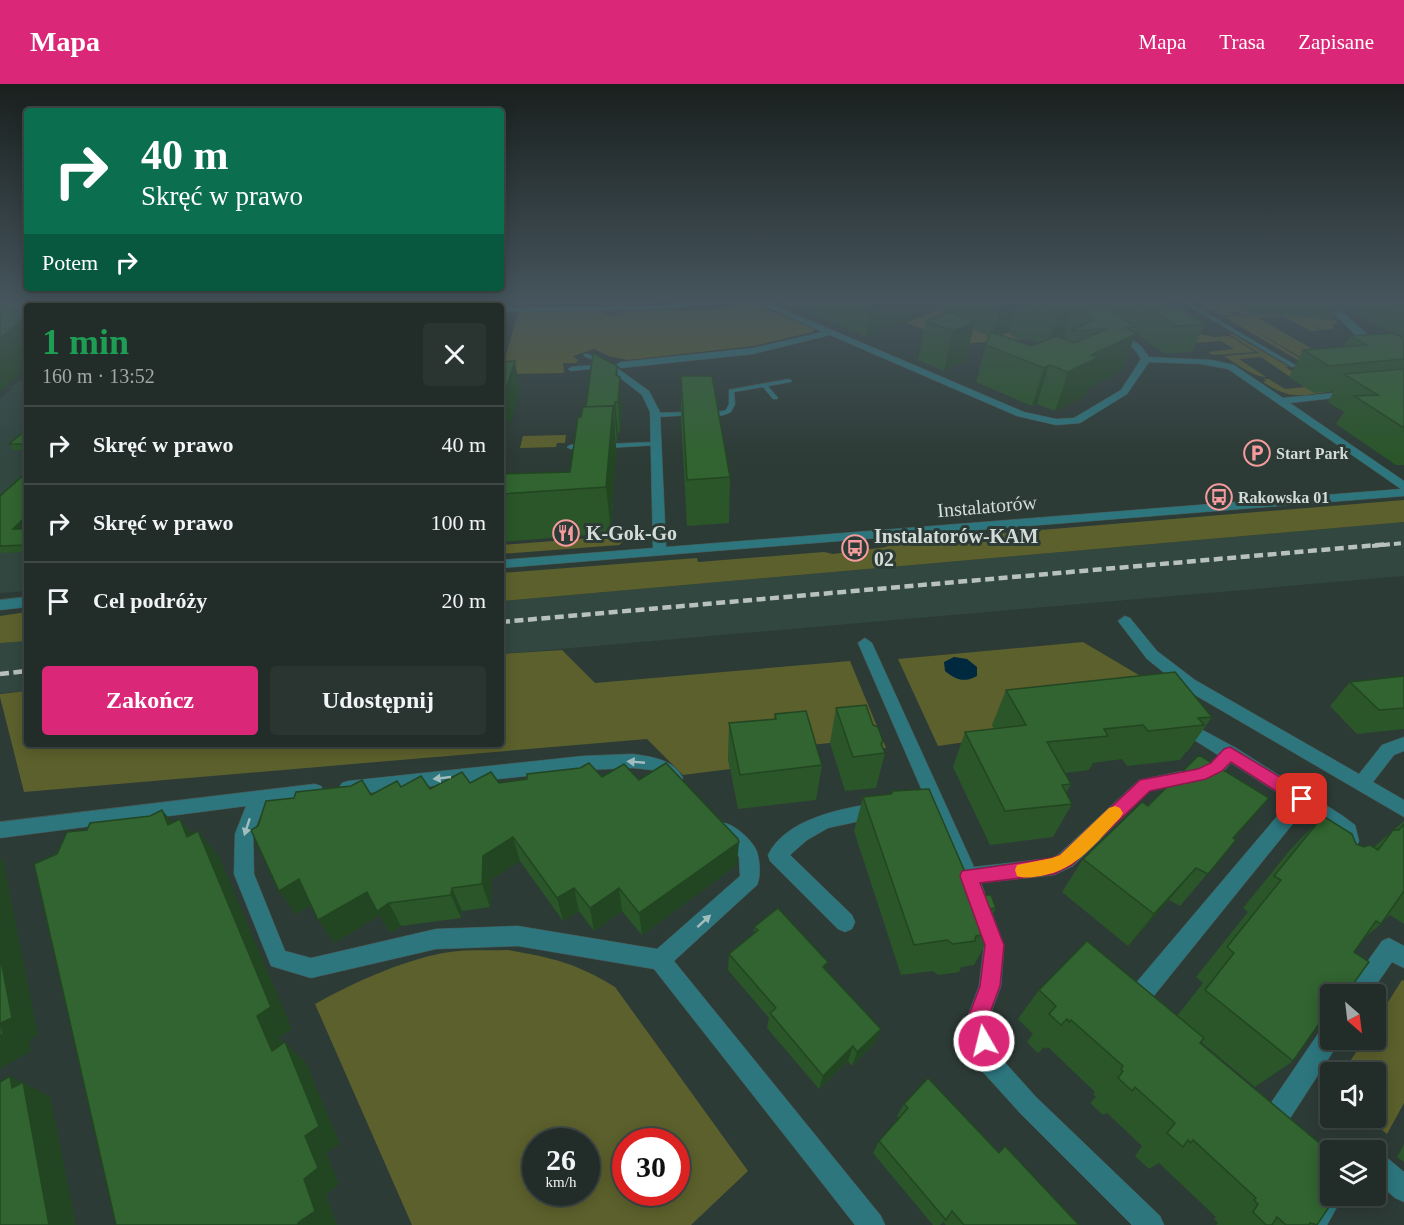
<!DOCTYPE html>
<html lang="pl">
<meta charset="utf-8">
<style>
body{margin:0;font-family:Georgia,serif;background:#2a3430;color:#f1f3f6;height:100vh;display:flex;flex-direction:column;font-size:22px;white-space:nowrap}
*{box-sizing:border-box;margin:0}
p{font-size:20px;color:#a2a7a8}
.icon{flex:none;width:33px;height:33px;fill:none;stroke:currentColor;stroke-width:2;stroke-linecap:round;stroke-linejoin:round}
.map{position:relative;flex:1;overflow:hidden}
.sheet{position:absolute;left:24px;top:219px;width:480px;height:444px;display:flex;flex-direction:column;background:#222c28;border-radius:6px;box-shadow:0 3px 15px #0003,0 0 0 2px #3f4845}
.sheet>*{flex:none}
.banner{position:absolute;left:24px;top:24px;width:480px;height:183px;border-radius:6px;box-shadow:0 3px 15px #0003,0 0 0 2px #3f4845;background:#0b6e4f;color:#fff;overflow:hidden}
.needle{width:39px;rotate:152deg}
.fabs{position:absolute;left:1320px;top:900px;display:grid;gap:12px}
.fabs a{display:grid;place-items:center;width:66px;height:66px;border-radius:6px;background:#222c28;box-shadow:0 3px 15px #0003,0 0 0 2px #3f4845;font-size:30px}
.speed{position:absolute;left:522px;top:1044px;display:flex;gap:12px;font-size:30px;font-weight:700;text-align:center}
.speed>*{display:grid;place-content:center;width:78px;height:78px;border-radius:50%;background:#222c28;box-shadow:0 3px 15px #0003,0 0 0 2px #3f4845;line-height:1}
.speed small{font-size:15px;font-weight:400}
.speed .limit{border:9px solid #d22;background:#fff;color:#111}
.pin{position:absolute;display:grid;place-items:center;width:51px;height:51px;color:#fff;margin:-26px;border-radius:12px;box-shadow:0 3px 9px #0006}
.me{position:absolute;width:66px;margin:-33px;rotate:352deg;stroke-linejoin:round;filter:drop-shadow(0 0 4px #0008)}
.turn{display:flex;align-items:center;gap:21px;height:126px;padding:0 18px;font-size:27px}
.turn .icon{width:78px;height:78px;stroke-width:2.5}
.turn b{display:block;font-size:42px;line-height:51px}
.then{display:flex;align-items:center;height:57px;padding:0 18px;background:#0003;gap:12px;font-size:22px}
.round{display:grid;place-items:center;flex:none;width:63px;height:63px;border-radius:6px;background:#2a3430}
.summary{display:flex;align-items:center;justify-content:space-between;height:102px;padding:0 18px}
h1{font-size:36px;font-weight:700;line-height:45px;color:#1e9e55}
.cta{display:flex;gap:12px;margin-top:auto;padding:12px 18px}
.cta a{flex:1;height:69px;border-radius:6px;background:#db2777;color:#fff;font-size:24px;font-weight:700;line-height:69px;text-align:center}
.cta a+a{background:#2a3430;color:#f1f3f6}
ul{padding:0;list-style:none}
li{display:flex;align-items:center;gap:18px;height:78px;padding:0 18px;border-top:2px solid #3f4845}
li div{flex:1}
li b{display:block;font-size:22px}
li em{font-style:normal}
header{display:flex;align-items:center;gap:36px;box-sizing:border-box;height:84px;padding:0 30px;background:#db2777;color:#fff}
header strong{font-size:28px}
nav{display:flex;gap:33px;margin-inline-start:auto;font-size:21px}
.map>svg:first-child{display:block}
.built{fill:#314740}
.green{fill:#5c602c;fill-rule:evenodd}
.water{fill:#00293f}
.lines{fill:none;stroke-linecap:round;stroke-linejoin:round}
.service-casing{stroke:#4b5854;stroke-width:1}
.minor-casing{stroke:#4b5854;stroke-width:1}
.service{fill:#2d767e;fill-rule:evenodd}
.minor{fill:#2d767e;fill-rule:evenodd}
.rail-far1{stroke:#b8c1be;stroke-width:4;stroke-dasharray:7 4;stroke-linecap:butt}
.rail{stroke:#b8c1be;stroke-width:4.5;stroke-dasharray:9 4.5;stroke-linecap:butt}
.wall{fill:#2a5629;fill-rule:evenodd}
.shaded-wall{fill:#224622}
.building{fill:#316430;stroke:#224622;stroke-width:1.5}
.oneway{fill:#a2bdbe}
.route{fill:#db2777;stroke:#8e194d;stroke-width:1.5}
.slow{fill:#f59e0b}
.labels{text-anchor:middle;stroke-width:6;stroke-linejoin:round;paint-order:stroke}
.far-poi-label{font-size:16px;font-weight:bold;fill:#d4dcda;stroke:#2d3b36;text-anchor:start}
.street-label{font-size:20px;fill:#d4dcda;stroke:#2d3b36}
.poi-label{font-size:20px;font-weight:bold;fill:#d4dcda;stroke:#2d3b36;text-anchor:start}
</style>
<header>
<strong>Mapa</strong>
<nav><a>Mapa</a><a>Trasa</a><a>Zapisane</a></nav>
</header>
<div class="map">
<svg width="1404" height="1141" viewBox="0 0 1404 1141">
<rect width="100%" height="100%" fill="#2d3b36"/>
<g class="built">
<polygon points="0,216 708,216 621,222 501,223 27,222"/>
<polygon points="18,297 27,297 27,507 0,509 0,314 14,304 10,304"/>
<polygon points="1404,438 1404,492 501,570 501,517"/>
<polygon points="27,557 27,607 0,609 0,559"/>
</g>
<g class="green">
<path d="M 1185,216 L 1201,222 L 1229,220 L 1222,216 L 1321,232 L 1324,236 L 1335,236 L 1339,239 L 1332,241 L 1335,245 L 1323,246 L 1293,232 L 1321,246 L 1310,247 L 1283,232 L 1259,234 L 1314,266 L 1342,304 L 1328,308 L 1293,286 L 1318,283 L 1249,243 L 1314,283 L 1285,283 L 1326,308 C 1297,313 1288,314 1263,298 L 1266,297 L 1264,295 L 1269,295 L 1285,305 L 1305,303 L 1261,273 L 1239,275 L 1266,293 C 1254,293 1235,279 1224,272 L 1259,269 L 1229,250 L 1233,250 L 1289,283 L 1308,282 L 1224,233 L 1239,232 L 1247,236 L 1241,232 L 1272,229 L 1240,231 L 1237,230 L 1241,228 L 1229,228 L 1237,231 L 1223,232 L 1216,228 L 1220,227 L 1217,225 L 1202,224 Z"/>
<polygon points="747,217 814,245 813,248 753,262 628,276 609,272 594,265 573,272 578,276 576,279 563,279 564,289 501,290 501,272 506,271 518,228 599,227 610,232 627,227 717,226"/>
<polygon points="936,225 967,242 1003,243 1017,255 1025,255 961,260 902,237 922,230 925,231"/>
<polygon points="1188,242 1200,250 1213,253 1230,252 1255,268 1213,271 1208,268 1234,265 1221,257 1178,260"/>
<polygon points="566,351 565,359 557,359 556,363 520,364 523,352"/>
<polygon points="1404,416 1404,438 501,517 501,489 697,474 698,478 824,468 833,470 886,463 893,458"/>
<polygon points="632,451 619,461 501,470 501,461"/>
<polygon points="27,528 27,557 0,559 0,532"/>
<polygon points="1083,558 1196,625 938,662 898,575"/>
<polygon points="562,566 595,599 850,577 886,664 862,667 858,656 772,665 728,674 730,685 683,691 647,655 24,708 0,613 0,610 27,607 27,660 501,660 501,570"/>
<path d="M 508,866 C 553,874 576,879 615,903 L 748,1087 L 691,1141 L 412,1141 L 315,920 C 355,898 398,878 443,869 C 465,865 487,867 508,866 ZM 536,1058 L 586,1058 L 586,1108 L 536,1108 ZM 626,1058 L 676,1058 L 676,1108 L 626,1108 Z"/>
<polygon points="1402,896 1404,897 1404,1019 1387,1050 1367,1034 1376,1034 1376,988 1343,988 1364,956 1376,956 1376,937"/>
</g>
<path class="water" d="M 954,573 L 967,575 L 977,583 L 977,592 C 964,599 956,596 945,587 L 944,578 Z"/>
<g class="lines">
<g class="service-casing">
<g id="service">
<polygon points="300,216 318,217 320,218 319,222 315,222 315,219 302,218 300,218"/>
<polygon points="1179,216 1184,216 1297,282 1292,283"/>
<polygon points="584,270 588,270 605,278 600,279 584,272"/>
<polygon points="596,281 599,283 598,284 571,287 568,285 571,283"/>
<path d="M 789,295 L 792,297 L 791,298 L 768,302 L 778,314 L 777,315 L 773,315 L 763,303 L 734,308 L 735,320 L 731,328 C 724,332 712,334 705,330 C 711,326 720,329 726,326 L 729,320 L 729,306 Z"/>
<polygon points="691,328 693,329 693,331 656,333 653,331 656,329"/>
<polygon points="657,358 660,360 659,361 606,364 603,362 606,360"/>
<polygon points="586,360 589,362 588,363 570,365 567,363 570,361"/>
</g>
</g>
<g class="minor-casing">
<g id="minor">
<polygon points="718,216 743,216 739,218 666,225 501,228 501,224 666,221"/>
<polygon points="752,216 762,216 1024,328 1056,335 1074,334 1121,306 1141,275 1135,266 1113,249 1112,247 1116,244 1141,262 1149,273 1212,276 1234,281 1283,314 1354,307 1356,309 1351,312 1290,319 1404,397 1404,412 501,484 501,476 653,464 650,328 642,311 614,289 612,287 617,284 649,307 660,328 666,463 1401,405 1228,285 1201,280 1149,278 1127,310 1080,339 1056,341 1017,332 830,251 753,270 621,284 616,281 621,278 753,264 822,248"/>
<path d="M 1313,216 C 1339,214 1380,267 1404,282 L 1404,289 L 1378,272 L 1337,233 Z"/>
<polygon points="27,513 27,523 0,526 0,516"/>
<polygon points="1125,532 1130,534 1157,567 1195,596 1359,690 1382,661 1404,653 1404,667 1394,671 1373,698 1404,716 1404,733 1183,604 1147,575 1118,537"/>
<path d="M 865,554 L 872,559 L 974,783 L 1052,774 L 1059,770 L 1139,696 L 1197,684 L 1211,678 L 1218,671 L 1180,647 L 1178,643 L 1180,639 L 1186,637 L 1236,664 L 1343,732 L 1355,741 L 1359,757 C 1354,767 1349,775 1337,771 L 1335,765 L 1340,755 L 1339,751 L 1304,726 L 1140,929 L 1132,932 L 1124,929 L 1121,921 L 1124,913 L 1290,717 L 1231,679 L 1223,688 L 1206,696 L 1150,707 L 1073,782 L 1054,791 L 981,799 L 1004,861 L 1001,902 L 989,934 L 1000,973 L 1036,1013 L 1160,1132 L 1164,1141 L 1132,1141 L 1020,1029 L 982,987 L 967,934 L 979,902 L 984,861 L 959,792 L 858,559 Z"/>
<path d="M 633,670 C 652,673 673,675 683,694 L 680,699 L 674,701 L 652,686 L 633,684 L 583,686 L 348,711 L 342,709 L 339,704 L 342,699 L 348,697 L 583,672 Z"/>
<path d="M 315,700 L 321,702 L 324,707 L 321,712 L 265,720 L 253,750 L 254,790 L 285,867 L 311,874 L 436,845 L 518,842 L 657,865 L 740,792 L 739,773 L 715,745 L 717,739 C 730,735 753,756 757,768 C 760,778 761,792 757,801 L 674,877 L 881,1132 L 885,1141 L 855,1141 L 654,885 L 518,862 L 436,865 L 311,894 L 271,882 L 234,790 L 235,750 L 246,722 L 0,754 L 0,738 Z"/>
<path d="M 877,719 L 883,722 L 886,727 L 883,732 L 828,744 L 807,756 L 790,771 L 852,831 L 855,838 L 852,845 L 845,848 L 838,845 L 770,777 L 768,771 C 785,735 842,724 877,719 Z"/>
<polygon points="1389,854 1404,862 1404,884 1392,878 1370,910 1347,910 1350,902 1382,857"/>
<polygon points="1330,941 1330,956 1340,956 1338,960 1278,1053 1269,1056 1260,1053 1257,1044 1260,1035 1322,944"/>
<polygon points="1376,1068 1385,1072 1404,1088 1404,1118 1395,1114 1376,1097"/>
<polygon points="1330,1098 1330,1112 1343,1112 1327,1141 1299,1141 1321,1102"/>
</g>
</g>
<use href="#service" class="service"/>
<use href="#minor" class="minor"/>
<polyline class="rail-far1" points="1372,462 1404,459"/>
<g class="rail">
<polyline points="501,538 1389,460"/>
<polyline points="0,590 27,587"/>
</g>
</g>
<g class="wall">
<polygon points="0,216 312,216 313,220 313,222 105,222 100,219 96,222 27,222 8,301 0,307"/>
<polygon points="319,216 337,216 331,222 322,222"/>
<path d="M 788,216 L 1166,216 L 1205,240 L 1192,268 L 1165,270 L 1133,247 L 1121,287 L 1088,304 L 1085,312 L 1055,327 L 1037,320 L 1032,322 L 976,298 L 986,261 L 989,253 L 973,245 L 965,277 L 944,287 L 918,276 L 926,237 L 944,230 L 937,227 L 866,253 L 788,220 ZM 1009,248 L 1017,255 L 1028,255 L 1039,259 L 1032,262 L 1001,251 Z"/>
<polygon points="1195,216 1404,216 1404,381 1396,381 1336,340 1344,328 1328,318 1334,307 1314,309 1289,293 1303,266 1343,263 1350,252 1392,249 1340,223 1332,236 1248,229 1233,220 1206,222"/>
<polygon points="617,292 622,324 620,349 618,349 617,357 616,357 616,365 611,449 501,458 501,390 570,388 581,333 586,323"/>
<polygon points="681,292 730,393 729,439 687,442 681,335"/>
<polygon points="27,345 27,366 13,366 9,360"/>
<polygon points="27,388 27,442 24,445 27,445 27,468 0,469 0,412"/>
<polygon points="1404,592 1404,645 1357,650 1330,622 1350,598"/>
<polygon points="1006,606 1212,633 1188,667 1186,668 1180,676 1127,682 1122,675 1093,679 1089,686 1065,689 1071,700 1066,709 1072,720 1053,753 990,761 953,683 965,648 994,645 992,641"/>
<polygon points="836,624 873,641 883,657 882,662 885,669 876,704 845,707 830,659"/>
<polygon points="775,630 822,681 816,716 738,725 728,674 729,639 774,635"/>
<polygon points="602,693 639,696 737,781 642,851 622,827 594,847 579,827 563,837 520,777 492,795 490,823 462,827 461,834 401,842 390,849 380,831 334,859 310,821 296,830 279,807 371,711 401,703 430,705 470,699 499,699 527,695"/>
<polygon points="863,713 975,811 996,824 987,841 991,850 974,881 961,883 959,888 938,891 933,887 901,891 854,747"/>
<polygon points="1148,722 1236,756 1180,822 1169,816 1128,862 1062,808 1083,775"/>
<polygon points="1323,732 1356,760 1364,763 1374,763 1404,737 1404,840 1390,831 1385,835 1381,840 1365,853 1354,868 1330,910 1330,926 1327,929 1293,977 1255,1003 1201,958 1200,959 1327,1110 1317,1141 1216,1141 1218,1139 1214,1135 1216,1133 1159,1079 1149,1085 1135,1072 1142,1062 1107,1029 1103,1031 1090,1019 1096,1013 1093,1010 1095,1008 1048,963 1046,965 1044,963 1038,969 1027,958 1033,950 1018,935 1039,906 1177,932 1203,899 1196,893 1248,828 1243,824 1290,766"/>
<polygon points="754,843 826,887 875,959 852,982 848,977 819,1005 767,944 769,934 728,886 729,870 754,850"/>
<polygon points="904,1020 998,1069 1005,1062 1079,1141 946,1141 943,1138 940,1141 933,1141 873,1069 879,1057 899,1035 897,1032"/>
<polygon points="1404,1060 1404,1078 1397,1073"/>
</g>
<g class="shaded-wall">
<polygon points="44,216 80,216 84,222 37,222"/>
<polygon points="89,216 99,216 100,219 96,222 92,222"/>
<polygon points="138,216 142,216 145,222 141,222"/>
<polygon points="329,216 337,216 331,222"/>
<polygon points="877,216 939,216 937,227 866,253 871,218"/>
<polygon points="1010,216 1018,216 1009,248 992,254 1002,219"/>
<polygon points="1074,221 1062,257 1048,263 1059,227"/>
<polygon points="27,231 27,282 8,301 0,307 0,255"/>
<polygon points="975,238 965,277 944,287 953,247"/>
<polygon points="1136,250 1121,287 1088,304 1085,312 1055,327 1068,288 1091,271"/>
<polygon points="515,277 520,306 511,338 501,341 501,309"/>
<polygon points="1049,281 1037,320 1032,322 1044,284"/>
<polygon points="617,282 619,307 620,293 622,324 620,349 616,291"/>
<polygon points="615,318 618,349 617,357 614,326"/>
<polygon points="613,322 616,365 611,449 606,403"/>
<polygon points="27,431 27,442 17,452 13,445"/>
<polygon points="1269,714 1240,748 1204,787 1233,754"/>
<polygon points="162,726 184,752 168,741"/>
<polygon points="180,735 201,761 187,753"/>
<polygon points="198,747 219,773 292,945 279,953 293,987 272,967 257,932"/>
<polygon points="513,753 520,777 492,795 490,823 482,800 483,772"/>
<polygon points="739,758 737,781 642,851 639,829"/>
<polygon points="0,774 3,777 38,951 29,956 31,967 0,985 0,952 1,939 0,871"/>
<polygon points="1196,784 1169,816 1128,862 1154,830"/>
<polygon points="299,795 315,819 296,830 279,807"/>
<polygon points="452,804 462,827 461,834 451,811"/>
<polygon points="574,804 579,827 563,837 557,814"/>
<polygon points="619,804 622,827 594,847 590,824"/>
<polygon points="367,808 389,819 401,842 390,849 380,831 334,859 318,836"/>
<polygon points="828,878 824,893 823,883"/>
<polygon points="881,945 875,959 852,982 857,968"/>
<polygon points="285,958 306,979 340,1060 326,1069 339,1100 326,1111 337,1141 297,1141 304,1095 305,1052"/>
<polygon points="853,962 848,977 819,1005 823,992"/>
<polygon points="10,992 23,1000 23,998 50,1013 76,1141 49,1141 12,1004"/>
</g>
<g class="building">
<polygon points="0,216 44,216 37,222 27,222 27,231 0,255"/>
<polygon points="865,216 877,216 871,218"/>
<polygon points="995,216 1010,216 1002,219"/>
<polygon points="1022,216 1091,216 1102,223 1106,223 1135,243 1127,244 1136,250 1091,271 1099,273 1068,288 1049,281 1044,284 986,261 991,248 1032,262 1056,252 1075,259 1106,245 1072,247 1072,246 1094,236 1074,221 1059,227 1038,219 1027,220"/>
<polygon points="1137,216 1166,216 1205,240 1177,242"/>
<polygon points="1389,216 1404,216 1404,222"/>
<polygon points="949,228 975,238 953,247 926,237"/>
<polygon points="1394,249 1404,255 1404,275 1329,282 1303,266 1367,261 1350,252"/>
<polygon points="593,269 617,282 616,291 620,293 618,318 615,318 614,326 613,326 613,322 586,323"/>
<polygon points="515,277 505,308 501,309 501,278"/>
<polygon points="1404,285 1404,344 1354,312 1378,311 1344,290"/>
<polygon points="681,292 712,292 730,393 687,396"/>
<polygon points="613,322 606,403 501,410 501,390 570,388 578,333 581,333 583,323"/>
<polygon points="27,345 27,360 9,360"/>
<polygon points="27,388 27,431 13,445 27,445 27,461 0,462 0,412"/>
<polygon points="1175,588 1212,633 1198,634 1204,641 1148,647 1143,641 1104,645 1108,652 1047,658 1071,700 1062,701 1072,720 1005,727 965,648 1026,641 1006,606"/>
<polygon points="1404,592 1404,624 1379,626 1350,598"/>
<polygon points="866,621 873,641 878,643 883,657 881,660 885,669 853,673 836,624"/>
<polygon points="806,627 822,681 740,691 729,639 776,635 775,630"/>
<polygon points="1199,671 1269,714 1233,754 1236,756 1208,790 1196,784 1154,830 1083,775 1142,718 1148,722"/>
<polygon points="589,679 602,693 624,680 639,696 666,679 738,755 739,758 639,829 619,804 590,824 574,804 557,814 513,753 483,772 482,800 452,804 451,811 389,819 377,827 367,808 318,836 299,795 279,807 251,746 258,742 266,717 294,714 296,708 351,702 362,696 371,711 397,697 401,703 421,692 430,705 462,688 470,699 491,688 499,699 527,695 527,690 580,684"/>
<polygon points="929,705 975,811 991,811 996,824 981,826 991,850 976,852 975,857 953,860 947,856 914,861 863,713 891,710 893,707"/>
<polygon points="162,726 168,741 180,735 187,753 198,747 271,923 257,932 272,967 285,958 319,1042 305,1052 318,1084 304,1095 315,1127 299,1138 297,1141 116,1141 34,780 57,770 67,748 87,746 90,739 150,732"/>
<polygon points="1323,732 1352,750 1356,760 1364,763 1370,761 1378,766 1393,746 1399,746 1404,740 1404,807 1381,840 1376,837 1354,868 1369,878 1346,910 1330,910 1330,924 1293,977 1205,906 1234,869 1227,863 1281,796 1274,792"/>
<polygon points="778,824 828,878 823,883 881,945 857,968 853,962 823,992 770,929 776,924 729,870 758,846 754,843"/>
<polygon points="1087,857 1204,954 1200,959 1330,1068 1330,1103 1327,1110 1331,1120 1317,1141 1310,1139 1309,1141 1286,1141 1277,1133 1272,1141 1266,1141 1253,1128 1258,1120 1254,1116 1256,1114 1193,1056 1191,1059 1188,1056 1183,1063 1167,1049 1175,1039 1135,1003 1132,1007 1118,994 1123,987 1121,985 1123,982 1071,936 1069,938 1067,935 1061,941 1049,930 1056,922 1039,906"/>
<polygon points="0,871 12,934 1,939 3,950 0,952"/>
<polygon points="10,992 12,1004 23,998 49,1141 0,1141 0,998"/>
<polygon points="928,994 999,1069 1005,1062 1079,1141 964,1141 952,1127 946,1136 879,1057 908,1024 904,1020"/>
</g>
<defs><path id="oneway-solid" d="M-6-.8H1V-3.2L6.5 0L1 3.2V.8H-6Z" transform="scale(1.5)"/></defs>
<g class="oneway">
<use href="#oneway-solid" transform="translate(636 678) rotate(-175)"/>
<use href="#oneway-solid" transform="translate(442 694) rotate(174)"/>
<use href="#oneway-solid" transform="translate(247 743) rotate(108)"/>
<use href="#oneway-solid" transform="translate(704 837) rotate(-42)"/>
</g>
<linearGradient id="sky" x2="0" y2="1"><stop stop-color="#19201e"/><stop offset="0.58" stop-color="#46555d"/><stop offset="1" stop-color="#46555d" stop-opacity="0"/></linearGradient>
<rect width="1404" height="375" fill="url(#sky)"/>
<polygon class="route" points="1230,663 1308,710 1310,715 1308,720 1302,722 1296,720 1231,678 1222,687 1206,695 1150,707 1072,781 1054,790 980,799 1004,861 1000,902 988,934 994,957 991,964 984,967 977,964 968,934 980,902 985,861 960,792 962,787 1052,774 1060,771 1140,696 1198,685 1211,679 1224,665"/>
<path class="slow" d="M 1115,722 L 1120,724 L 1123,729 L 1120,734 C 1096,758 1077,786 1041,792 C 1033,793 1025,795 1017,792 L 1015,786 L 1017,781 L 1052,774 L 1060,771 L 1109,724 Z"/>
<defs>
<g id="parking-ring" transform="scale(1.35)"><circle r="9.5" fill="#2d3b36" stroke="#f59b9d" stroke-width="1.5"/><path d="M-3.5-5.5H1a3.5 3.5 0 0 1 0 7H-1V5.5H-3.5ZM-1-3.4V-.6H.8a1.4 1.4 0 0 0 0-2.8Z" fill="#f59b9d"/></g>
<g id="bus-ring" transform="scale(1.35)"><circle r="9.5" fill="#2d3b36" stroke="#f59b9d" stroke-width="1.5"/><path d="M-5-6H5V4H4V6H2V4H-2V6H-4V4H-5ZM-3.5-4V0h7V-4ZM-3.5 1.2v1.5H-2V1.2ZM2 1.2v1.5H3.5V1.2Z" fill="#f59b9d"/></g>
<g id="restaurant-ring" transform="scale(1.35)"><circle r="9.5" fill="#2d3b36" stroke="#f59b9d" stroke-width="1.5"/><path d="M-5-6h1v4h1v-4h1v4h1v-4h1v5L-1.5 .5V6h-2V.5L-5-1ZM5-6V6H3V1.5H1.5Q1.5-4 5-6Z" fill="#f59b9d"/></g>
</defs>
<g fill-rule="evenodd">
<use href="#parking-ring" x="1257" y="369"/>
<use href="#bus-ring" x="1219" y="413"/>
<use href="#restaurant-ring" x="566" y="449"/>
<use href="#bus-ring" x="855" y="464"/>
</g>
<g class="labels">
<g class="far-poi-label">
<text x="1276" y="375">Start Park</text>
<text x="1238" y="419">Rakowska 01</text>
</g>
<g class="street-label">
<text transform="translate(987 422) rotate(-5)" y="7">Instalatorów</text>
</g>
<g class="poi-label">
<text x="586" y="456">K-Gok-Go</text>
<text x="874" y="459">Instalatorów-KAM<tspan x="874" dy="23">02</tspan></text>
</g>
</g>
</svg>
<div class="fabs">
<a><svg class="needle" viewBox="-14 -14 28 28"><path d="M0-13l5 13h-10z" fill="#e53935"/><path d="M0 13l5-13h-10z" fill="#a2a7a8"/></svg></a>
<a><svg class="icon" aria-label="sound" viewBox="0 0 24 24"><path d="M4 9h4l5-4v14l-5-4H4zM17 9q2 3 0 6"/></svg></a>
<a><svg class="icon" aria-label="layers" viewBox="0 0 24 24"><path d="M12 4l9 5-9 5-9-5zM3 14l9 5 9-5"/></svg></a>
</div>
<div class="speed"><div>26<small>km/h</small></div><div class="limit">30</div></div>
<div class="pin" style="left:1302px;top:715px;background:#d93025"><svg class="icon" aria-label="arrive" viewBox="0 0 24 24"><path d="M6 21V4h12l-3 4 3 4H6"/></svg></div>
<svg class="me" style="left:984px;top:957px" viewBox="-20 -20 40 40"><circle r="17" fill="#db2777" stroke="#fff" stroke-width="3"/><path d="M0-11L8 9 0 5-8 9z" fill="#fff"/></svg>
<div class="banner">
<div class="turn"><svg class="icon" aria-label="right" viewBox="0 0 24 24"><path d="M7 20v-9h11M14 6l5 5-5 5"/></svg><div><b>40 m</b>Skręć w prawo</div></div>
<div class="then">Potem<svg class="icon" aria-label="right" viewBox="0 0 24 24"><path d="M7 20v-9h11M14 6l5 5-5 5"/></svg></div>
</div>
<section class="sheet">
<div class="summary"><div><h1>1 min</h1><p>160 m · 13:52</p></div><a class="round"><svg class="icon" aria-label="close" viewBox="0 0 24 24"><path d="M6 6l12 12M18 6L6 18"/></svg></a></div>
<ul>
<li><svg class="icon" aria-label="right" viewBox="0 0 24 24"><path d="M7 20v-9h11M14 6l5 5-5 5"/></svg><div><b>Skręć w prawo</b></div><em>40 m</em></li>
<li><svg class="icon" aria-label="right" viewBox="0 0 24 24"><path d="M7 20v-9h11M14 6l5 5-5 5"/></svg><div><b>Skręć w prawo</b></div><em>100 m</em></li>
<li><svg class="icon" aria-label="arrive" viewBox="0 0 24 24"><path d="M6 21V4h12l-3 4 3 4H6"/></svg><div><b>Cel podróży</b></div><em>20 m</em></li>
</ul>
<div class="cta"><a>Zakończ</a><a>Udostępnij</a></div>
</section>
</div>
